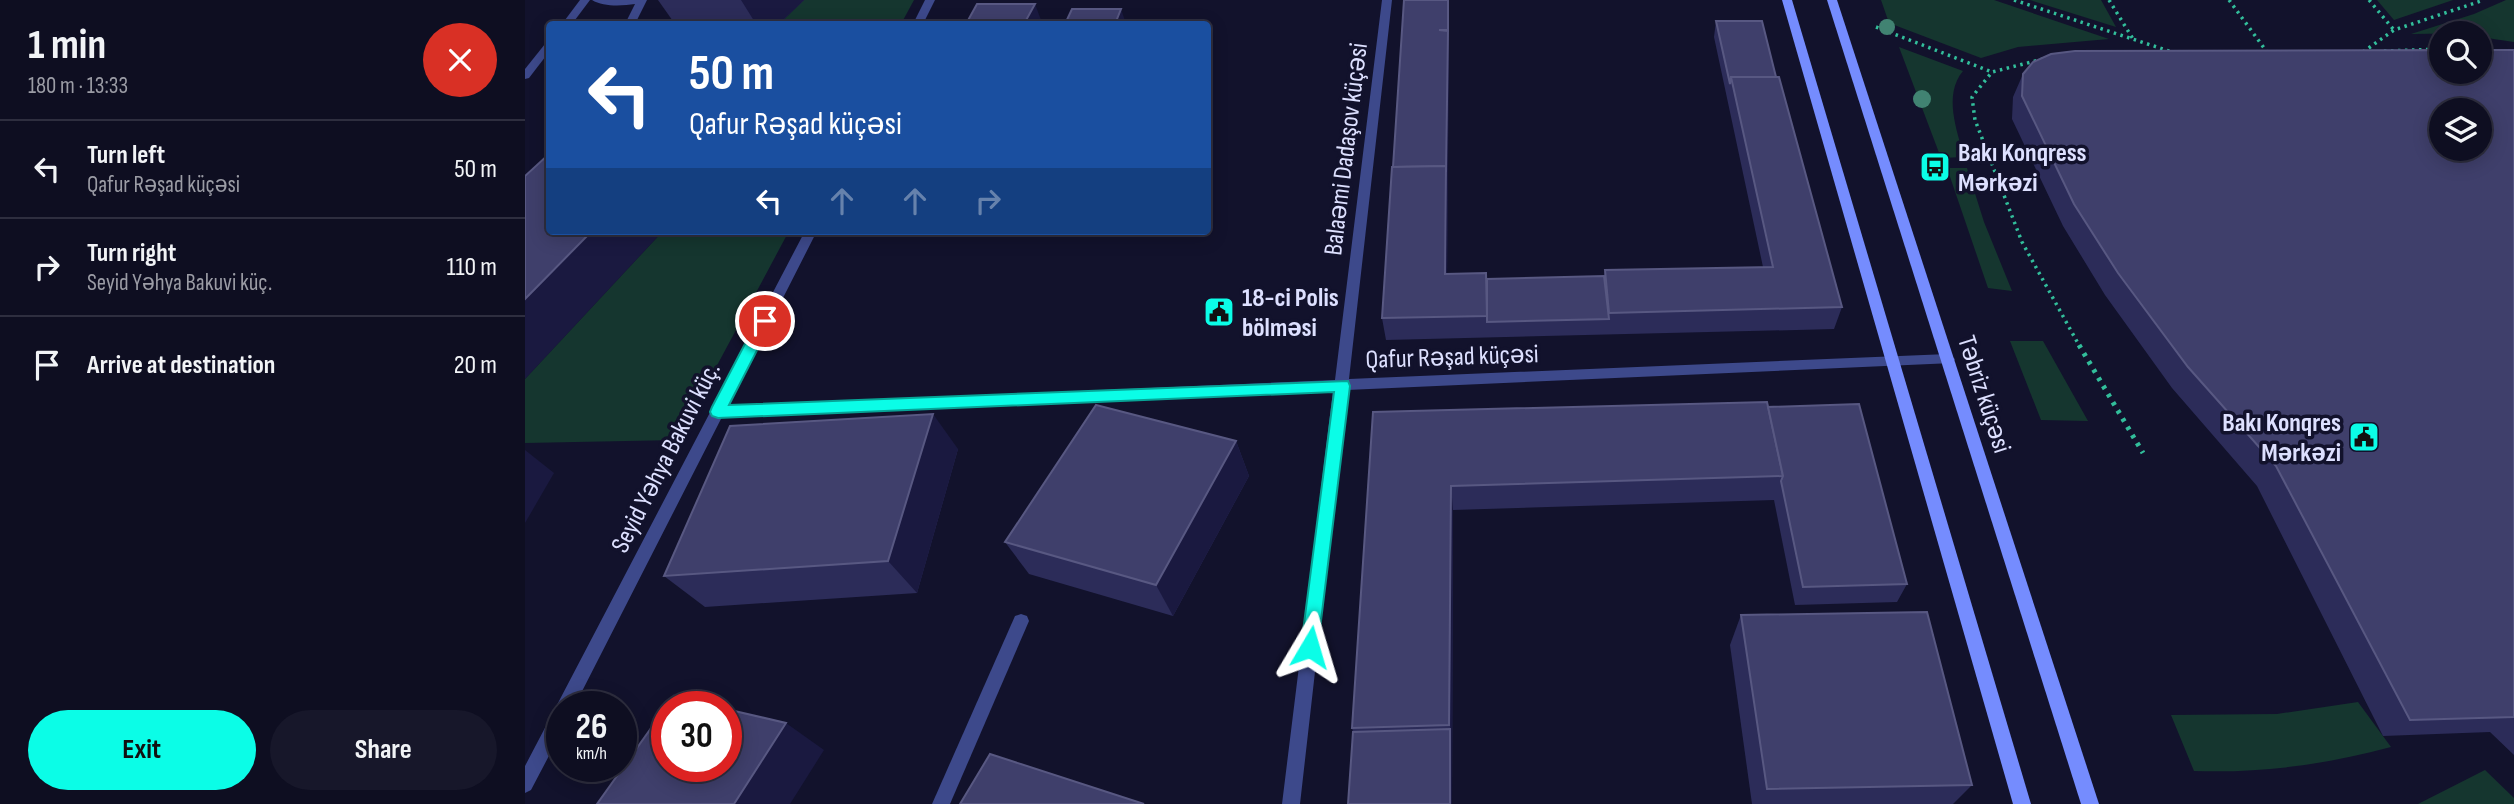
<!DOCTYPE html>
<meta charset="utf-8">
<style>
body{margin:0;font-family:"Sofia Sans Condensed",sans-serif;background:#17172a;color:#f1f3f6;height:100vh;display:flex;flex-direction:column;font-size:26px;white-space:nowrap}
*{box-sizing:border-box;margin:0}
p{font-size:23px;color:#9b9ca5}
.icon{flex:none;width:38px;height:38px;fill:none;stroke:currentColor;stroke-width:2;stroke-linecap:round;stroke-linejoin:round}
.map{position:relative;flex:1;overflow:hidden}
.details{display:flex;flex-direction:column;background:#0e0e21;width:525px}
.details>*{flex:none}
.banner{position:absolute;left:21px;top:21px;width:665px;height:214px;border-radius:7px;box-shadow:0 4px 18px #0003,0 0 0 2px #2e2e3f;background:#1a4fa0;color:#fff;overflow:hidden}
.controls{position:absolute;left:1904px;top:21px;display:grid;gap:14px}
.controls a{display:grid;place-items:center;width:63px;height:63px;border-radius:50%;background:#0e0e21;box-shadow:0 4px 18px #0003,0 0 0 2px #2e2e3f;font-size:35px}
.speed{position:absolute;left:21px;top:691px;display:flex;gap:14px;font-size:35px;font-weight:700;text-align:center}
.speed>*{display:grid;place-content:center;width:91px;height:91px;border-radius:50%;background:#0e0e21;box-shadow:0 4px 18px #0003,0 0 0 2px #2e2e3f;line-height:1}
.speed small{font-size:18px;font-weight:400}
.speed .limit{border:10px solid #d22;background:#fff;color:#111}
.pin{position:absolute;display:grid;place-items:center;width:60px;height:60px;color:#fff;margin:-30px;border:4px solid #fff;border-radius:50%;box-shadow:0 2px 7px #0007}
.me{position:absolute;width:77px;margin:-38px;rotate:7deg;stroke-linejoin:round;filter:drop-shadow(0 0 5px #0008)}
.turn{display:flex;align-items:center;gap:24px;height:147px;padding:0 28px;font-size:32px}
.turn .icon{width:91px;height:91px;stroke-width:2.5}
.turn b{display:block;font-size:49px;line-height:60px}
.lanes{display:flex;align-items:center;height:66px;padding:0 28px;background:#0003;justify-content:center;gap:35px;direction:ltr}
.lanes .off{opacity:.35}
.round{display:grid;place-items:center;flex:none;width:74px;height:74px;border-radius:37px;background:#17172a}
.overview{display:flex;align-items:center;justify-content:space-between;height:119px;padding:0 28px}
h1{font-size:42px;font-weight:700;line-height:52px}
.cta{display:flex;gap:14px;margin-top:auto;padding:14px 28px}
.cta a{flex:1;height:80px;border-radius:42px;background:#0bfde7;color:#111;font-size:28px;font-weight:700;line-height:80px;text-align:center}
.cta a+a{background:#17172a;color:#f1f3f6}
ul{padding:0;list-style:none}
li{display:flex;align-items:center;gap:21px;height:98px;padding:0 28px;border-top:2px solid #2e2e3f}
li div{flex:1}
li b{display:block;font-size:26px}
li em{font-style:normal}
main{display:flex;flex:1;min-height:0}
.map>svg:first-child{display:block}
.green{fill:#15362f}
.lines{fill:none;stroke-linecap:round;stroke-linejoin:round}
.path-far1{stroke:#32be9b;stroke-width:3.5;stroke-dasharray:2.5 4.5;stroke-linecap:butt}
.path{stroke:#32be9b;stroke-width:5;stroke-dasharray:3.5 6;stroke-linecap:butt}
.service{fill:#3d498b;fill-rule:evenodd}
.minor{fill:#3d498b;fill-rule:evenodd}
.secondary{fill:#758cfe;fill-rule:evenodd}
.tree{fill:#418372}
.wall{fill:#2c2c59}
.shaded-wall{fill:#1a1940}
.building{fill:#3f3f6b;stroke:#585882;stroke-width:2;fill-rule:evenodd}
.route{fill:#0bfde7;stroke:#07a496;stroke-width:2}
.labels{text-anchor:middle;stroke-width:7;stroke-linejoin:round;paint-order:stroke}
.street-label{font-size:26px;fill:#dde0ff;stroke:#12122c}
.poi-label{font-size:26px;font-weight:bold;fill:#dde0ff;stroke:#12122c;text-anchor:start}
</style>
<main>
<section class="details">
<div class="overview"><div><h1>1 min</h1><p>180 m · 13:33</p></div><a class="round" style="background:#d93025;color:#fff"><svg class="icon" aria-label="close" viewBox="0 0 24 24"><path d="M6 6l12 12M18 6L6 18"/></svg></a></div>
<ul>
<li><svg class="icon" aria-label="left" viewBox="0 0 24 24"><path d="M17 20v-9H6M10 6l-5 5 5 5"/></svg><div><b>Turn left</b><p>Qafur Rəşad küçəsi</p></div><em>50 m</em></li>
<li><svg class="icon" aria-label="right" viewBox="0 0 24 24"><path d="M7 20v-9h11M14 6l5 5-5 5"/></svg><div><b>Turn right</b><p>Seyid Yəhya Bakuvi küç.</p></div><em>110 m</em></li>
<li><svg class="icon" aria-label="arrive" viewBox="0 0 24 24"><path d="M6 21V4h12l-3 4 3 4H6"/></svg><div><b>Arrive at destination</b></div><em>20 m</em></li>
</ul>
<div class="cta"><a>Exit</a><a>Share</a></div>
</section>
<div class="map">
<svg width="1989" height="804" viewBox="0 0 1989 804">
<rect width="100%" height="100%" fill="#12122c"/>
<g class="green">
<polygon points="279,0 389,0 376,24 254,24"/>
<polygon points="1356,0 1469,0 1584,39 1493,47 1456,58 1364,23"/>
<polygon points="1505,0 1576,0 1591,27"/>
<polygon points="1852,0 1928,0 1869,20"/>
<polygon points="1981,0 1989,0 1989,42 1955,37 1955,33 1886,34 1949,14"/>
<path d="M 1374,47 L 1438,71 C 1418,95 1432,130 1439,157 L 1416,158 Z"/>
<polygon points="1422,168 1442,168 1459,222 1487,291 1463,288"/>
<polygon points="138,231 264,231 152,440 0,443 0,379"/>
<polygon points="1485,341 1518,341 1563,421 1516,420"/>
<path d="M 1833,702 L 1866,747 C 1797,765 1740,773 1669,771 L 1646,715 L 1752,714 Z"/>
<polygon points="1960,770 1989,798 1989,804 1893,804"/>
</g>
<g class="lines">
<g class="path-far1">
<polyline points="1489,0 1647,52"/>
<polyline points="1584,0 1608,39"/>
<polyline points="1704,0 1742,52"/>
<polyline points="1844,0 1869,30"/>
<polyline points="1351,27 1467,72"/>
<polyline points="1859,51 1916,49"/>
<polyline points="1838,52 1869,30 1959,0"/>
<polyline points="1518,59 1467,72 1447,97 1450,120 1497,242 1555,347"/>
</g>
<polyline class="path" points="1554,345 1618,453"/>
<g class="service">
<polygon points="55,0 65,0 47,24 37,24"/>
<path d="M 67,0 L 122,0 L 110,24 L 100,24 L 110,4 C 97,6 78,7 67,0 Z"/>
<polygon points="24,43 24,52 4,78 0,79 0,69 20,44"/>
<polygon points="496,614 502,616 504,621 425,804 407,804 490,616"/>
</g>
<g class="minor">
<polygon points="400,0 410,0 398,24 388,24"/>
<polygon points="857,0 867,0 824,379 1423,354 1430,359 1428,363 822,390 775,804 757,804 808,391 197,417 49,707 37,707 37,731 6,790 0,793 0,766 280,231 292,231 203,406 810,380"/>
</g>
<g class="secondary">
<polygon points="1257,0 1267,0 1506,804 1488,804"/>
<polygon points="1302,0 1312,0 1574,804 1556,804"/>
</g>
</g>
<g class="tree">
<circle cx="1362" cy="27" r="8"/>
<circle cx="1397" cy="99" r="9"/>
</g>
<g class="wall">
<polygon points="133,0 279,0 254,24 150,24"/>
<polygon points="924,7 922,274 962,279 1079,276 1080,270 1238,267 1189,37 1191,21 1251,77 1317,307 1309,329 861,340 857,318 868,167"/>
<polygon points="1989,50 1989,755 1965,732 1858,736 1732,486 1647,388 1580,295 1538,226 1487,119 1488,97 1498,74"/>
<polygon points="1243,407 1382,584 1372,602 1270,605 1249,500 928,510 927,804 828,732 827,728 848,412"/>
<polygon points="711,441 724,476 648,616 504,574 480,542"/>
<polygon points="433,449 392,593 180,607 139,576"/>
<polygon points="1216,615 1447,785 1428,804 1227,804 1205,645"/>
</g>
<g class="shaded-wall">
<polygon points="216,0 279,0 254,24 231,24"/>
<polygon points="923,0 924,47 922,296 920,274"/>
<polygon points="510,4 516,20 514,24 499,24"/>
<polygon points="596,9 601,24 590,24"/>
<polygon points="67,231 138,231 0,379 0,299"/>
<polygon points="408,414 433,449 392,593 363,561"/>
<polygon points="711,441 724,476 648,616 631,585"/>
<polygon points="0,450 29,473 0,523"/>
<polygon points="926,486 928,510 927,804 925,804"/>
<polygon points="261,723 299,750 265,804 209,804"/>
</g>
<g class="building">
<polygon points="879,0 923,0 923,30 914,30 923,31 921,172 921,166 868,167"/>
<polygon points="452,4 510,4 499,24 441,24"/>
<polygon points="547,9 596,9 590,24 540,24"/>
<polygon points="1191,21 1237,21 1251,77 1206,77 1205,84"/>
<path d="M 1916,50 L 1916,72 L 1955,72 L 1955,50 L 1989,50 L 1989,717 L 1885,720 L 1751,466 L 1663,367 L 1593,273 L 1549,204 L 1497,96 L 1498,74 L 1508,62 L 1526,54 L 1550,51 ZM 1916,110 L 1955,110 L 1955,149 L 1916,149 Z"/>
<polygon points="1206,77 1254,77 1317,307 1084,313 1080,270 1248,267"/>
<polygon points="24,154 24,231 67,231 0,299 0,176"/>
<polygon points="921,166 920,274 961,273 962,316 857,318 867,167"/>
<polygon points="1079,276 1084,319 962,322 962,279"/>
<polygon points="1242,402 1258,476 926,486 924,725 827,728 848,412"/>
<polygon points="1334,404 1382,584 1278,587 1256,481 1258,476 1243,407"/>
<polygon points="571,405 711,441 631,585 480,542"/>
<polygon points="408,414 363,561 139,576 205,426"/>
<polygon points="1402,612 1447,785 1242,789 1216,615"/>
<polygon points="149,696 193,707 142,707 142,766 201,766 201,709 261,723 209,804 72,804"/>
<polygon points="925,729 925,804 823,804 828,732"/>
<polygon points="465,754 619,804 435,804"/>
</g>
<polygon class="route" points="240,316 247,321 204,405 823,381 825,386 792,653 785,656 778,653 776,647 809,392 193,418 187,416 185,412 187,407 234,317"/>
<defs>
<g id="bus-square" transform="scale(1.575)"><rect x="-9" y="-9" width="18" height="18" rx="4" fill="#0bfde7" stroke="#12122c"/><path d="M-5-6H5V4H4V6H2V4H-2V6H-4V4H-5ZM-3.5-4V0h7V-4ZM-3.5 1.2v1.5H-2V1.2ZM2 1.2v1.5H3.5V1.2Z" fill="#111"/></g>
<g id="civic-square" transform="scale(1.575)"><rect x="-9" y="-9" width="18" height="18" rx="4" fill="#0bfde7" stroke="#12122c"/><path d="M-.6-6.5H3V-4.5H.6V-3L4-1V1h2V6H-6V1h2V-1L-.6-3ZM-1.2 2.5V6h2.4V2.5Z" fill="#111"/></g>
</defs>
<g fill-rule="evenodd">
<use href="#bus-square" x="1410" y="167"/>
<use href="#civic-square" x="694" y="312"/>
<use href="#civic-square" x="1839" y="437"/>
</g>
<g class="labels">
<g class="street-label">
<text transform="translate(820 149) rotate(-83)" y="9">Balaəmi Dadaşov küçəsi</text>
<text transform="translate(927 356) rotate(-2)" y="9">Qafur Rəşad küçəsi</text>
<text transform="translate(1460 394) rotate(72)" y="9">Təbriz küçəsi</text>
<text transform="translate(140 457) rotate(-63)" y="9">Seyid Yəhya Bakuvi küç.</text>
</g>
<g class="poi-label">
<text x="1433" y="161">Bakı Konqress<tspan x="1433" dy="30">Mərkəzi</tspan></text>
<text x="717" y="306">18-ci Polis<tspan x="717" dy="30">bölməsi</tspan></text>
<text x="1816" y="431" text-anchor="end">Bakı Konqres<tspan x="1816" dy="30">Mərkəzi</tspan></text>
</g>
</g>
</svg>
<div class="controls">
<a><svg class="icon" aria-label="search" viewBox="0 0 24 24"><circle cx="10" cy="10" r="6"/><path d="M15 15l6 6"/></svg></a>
<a><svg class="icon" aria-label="layers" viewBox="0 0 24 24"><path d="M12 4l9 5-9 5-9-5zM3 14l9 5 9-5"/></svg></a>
</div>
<div class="speed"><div>26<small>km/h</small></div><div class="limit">30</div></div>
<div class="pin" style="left:240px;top:321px;background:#d93025"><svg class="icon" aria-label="arrive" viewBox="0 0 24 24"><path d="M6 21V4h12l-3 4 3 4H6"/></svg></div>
<svg class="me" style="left:785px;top:647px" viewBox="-20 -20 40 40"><path d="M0-17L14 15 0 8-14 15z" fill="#0bfde7" stroke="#fff" stroke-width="4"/></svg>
<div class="banner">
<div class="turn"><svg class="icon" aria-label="left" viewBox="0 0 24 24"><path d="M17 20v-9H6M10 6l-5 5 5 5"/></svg><div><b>50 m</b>Qafur Rəşad küçəsi</div></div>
<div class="lanes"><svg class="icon" aria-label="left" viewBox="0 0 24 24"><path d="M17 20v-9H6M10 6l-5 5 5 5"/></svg><svg class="icon off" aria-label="ahead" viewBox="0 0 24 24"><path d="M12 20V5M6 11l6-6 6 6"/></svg><svg class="icon off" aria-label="ahead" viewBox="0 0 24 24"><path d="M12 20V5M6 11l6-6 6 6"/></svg><svg class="icon off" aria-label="right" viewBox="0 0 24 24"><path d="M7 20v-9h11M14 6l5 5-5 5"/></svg></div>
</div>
</div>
</main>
